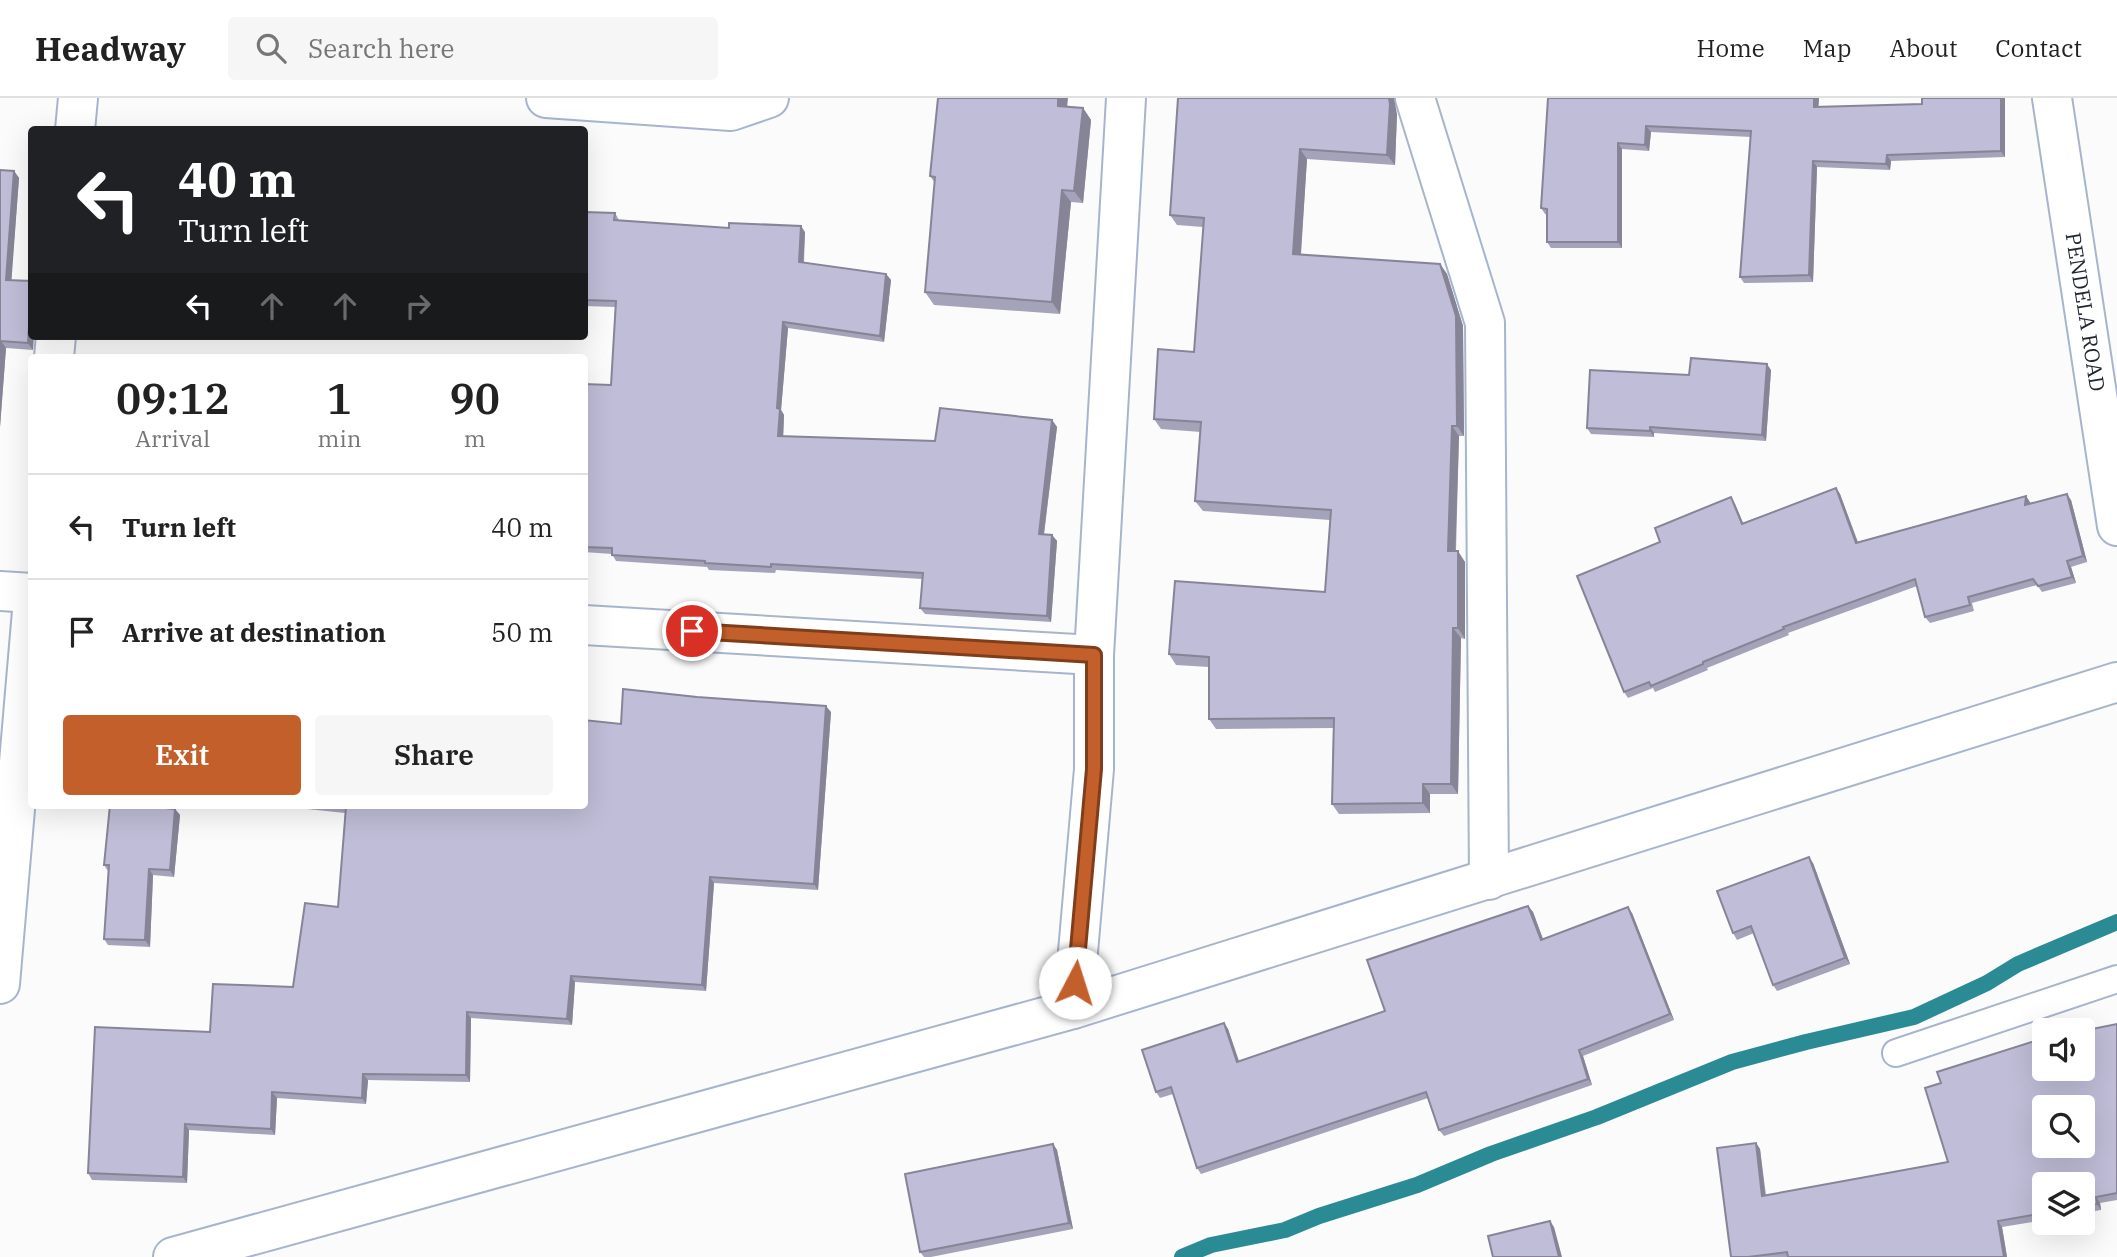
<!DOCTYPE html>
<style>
body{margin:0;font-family:"IBM Plex Serif",serif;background:#f6f6f6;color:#222;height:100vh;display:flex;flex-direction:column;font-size:26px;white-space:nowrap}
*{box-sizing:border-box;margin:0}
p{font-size:23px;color:#767676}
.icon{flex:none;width:38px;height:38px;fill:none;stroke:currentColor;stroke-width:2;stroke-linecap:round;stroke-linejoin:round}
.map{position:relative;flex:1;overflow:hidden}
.drawer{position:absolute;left:28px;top:256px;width:560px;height:455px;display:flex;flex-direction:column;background:#fff;border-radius:7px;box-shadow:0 7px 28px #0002}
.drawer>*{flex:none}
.guide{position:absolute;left:28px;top:28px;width:560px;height:214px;border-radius:7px;box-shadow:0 7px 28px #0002;background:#202124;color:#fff;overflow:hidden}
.buttons{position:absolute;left:2032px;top:920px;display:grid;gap:14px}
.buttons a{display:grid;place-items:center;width:63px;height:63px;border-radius:7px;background:#fff;box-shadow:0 7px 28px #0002;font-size:35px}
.pin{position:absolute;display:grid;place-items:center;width:60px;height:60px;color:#fff;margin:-30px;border:4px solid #fff;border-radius:50%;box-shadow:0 2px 7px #0007}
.me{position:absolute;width:77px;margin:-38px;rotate:5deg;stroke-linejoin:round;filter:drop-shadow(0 0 5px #0008)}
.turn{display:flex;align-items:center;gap:24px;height:147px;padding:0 35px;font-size:32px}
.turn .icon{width:91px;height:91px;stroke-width:2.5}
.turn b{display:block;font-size:49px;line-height:60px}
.lanes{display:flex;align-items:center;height:66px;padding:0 35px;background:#0003;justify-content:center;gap:35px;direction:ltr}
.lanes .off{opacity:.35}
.eta{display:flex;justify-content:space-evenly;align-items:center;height:119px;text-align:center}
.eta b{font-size:42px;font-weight:600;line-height:49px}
.primary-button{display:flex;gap:14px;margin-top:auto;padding:14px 35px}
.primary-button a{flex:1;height:80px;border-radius:7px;background:#c35f2a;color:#fff;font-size:28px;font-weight:600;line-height:80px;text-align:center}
.primary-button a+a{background:#f6f6f6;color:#222}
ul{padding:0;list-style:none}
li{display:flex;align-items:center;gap:21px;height:105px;padding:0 35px;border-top:2px solid #e0e0e0}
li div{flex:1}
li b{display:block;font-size:26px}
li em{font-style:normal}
header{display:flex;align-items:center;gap:42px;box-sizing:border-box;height:98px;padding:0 35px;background:#fff;border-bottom:2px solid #e0e0e0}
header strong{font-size:33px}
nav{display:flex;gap:38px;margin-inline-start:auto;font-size:24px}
.search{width:490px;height:63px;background:#f6f6f6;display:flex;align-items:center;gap:18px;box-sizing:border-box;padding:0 24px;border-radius:7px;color:#767676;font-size:26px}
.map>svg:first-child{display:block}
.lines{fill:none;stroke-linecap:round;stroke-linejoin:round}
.stream{stroke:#2b8b94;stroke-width:16}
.service-casing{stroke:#a7b5cc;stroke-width:30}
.minor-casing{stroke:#a7b5cc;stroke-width:42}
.tertiary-casing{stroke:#a7b5cc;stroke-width:42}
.service{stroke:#fff;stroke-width:26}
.minor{stroke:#fff;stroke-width:38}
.tertiary{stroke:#fff;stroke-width:38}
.wall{fill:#a4a3b9}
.shaded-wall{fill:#868496}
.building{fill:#bfbdd7;stroke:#868496;stroke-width:2;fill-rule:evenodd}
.route-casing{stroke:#7f3e1b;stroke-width:18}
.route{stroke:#c35f2a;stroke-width:12}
.labels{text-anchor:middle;stroke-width:6;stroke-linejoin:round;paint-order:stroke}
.street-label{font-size:21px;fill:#21262f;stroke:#fff}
</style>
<header>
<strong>Headway</strong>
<div class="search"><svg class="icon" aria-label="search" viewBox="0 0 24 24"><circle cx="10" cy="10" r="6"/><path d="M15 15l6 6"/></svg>Search here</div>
<nav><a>Home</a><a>Map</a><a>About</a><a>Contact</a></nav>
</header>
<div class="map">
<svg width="2117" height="1159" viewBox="0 0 2117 1159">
<rect width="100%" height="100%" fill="#fbfbfb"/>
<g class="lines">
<polyline class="stream" points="1182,1159 1211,1147 1285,1132 1319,1118 1417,1087 1491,1056 1597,1019 1732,964 1806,944 1914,919 1987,885 2018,866 2117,824"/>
<g class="service-casing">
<polyline id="service" points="1896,955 2117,881"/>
</g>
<g class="minor-casing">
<g id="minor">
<polyline points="546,0 731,13 769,0"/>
<polyline points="1415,0 1485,225 1489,782"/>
<polyline points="75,32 78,0"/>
<polyline points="54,259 56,238"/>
<polyline points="0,493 32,495"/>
<polyline points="584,527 1094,557"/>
<polyline points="0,886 32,513"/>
<polyline points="1073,911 1094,671 1094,557 1126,0"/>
<polyline points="173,1159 1073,911 2117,584"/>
</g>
</g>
<g class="tertiary-casing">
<polyline id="tertiary" points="2052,0 2117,428"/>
</g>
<use href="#service" class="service"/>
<use href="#minor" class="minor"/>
<use href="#tertiary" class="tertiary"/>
</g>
<g class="wall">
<polygon points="1178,0 1397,16 1395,67 1307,61 1301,157 1440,166 1447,176 1463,228 1464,338 1459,338 1456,453 1465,464 1465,541 1461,540 1458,696 1430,696 1430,715 1339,716 1332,706 1333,630 1216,631 1209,621 1209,569 1176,567 1169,556 1325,494 1330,422 1203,413 1195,403 1201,334 1161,331 1154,321 1194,254 1203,129 1177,127 1170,117"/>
<polygon points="1548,0 1819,0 1818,9 1922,6 1922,0 2005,0 2005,59 1891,63 1890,72 1817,69 1813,184 1744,185 1740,179 1751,39 1651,34 1649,53 1622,51 1622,150 1551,150 1547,144 1547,117 1545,116 1541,110"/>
<polygon points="1067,9 1083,10 1091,22 1083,105 1071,104 1060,216 934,207 925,194 935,85 930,78"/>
<polygon points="0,72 14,73 19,80 11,182 33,252 6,250 0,329"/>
<polygon points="584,114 615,115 619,122 729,130 805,134 804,165 886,176 891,182 884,244 788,230 781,312 784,317 783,339 935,343 1052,322 1057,329 1044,437 1052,437 1057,443 1051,524 925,516 920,510 922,481 776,472 775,475 709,472 707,469 616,463 612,456 584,454 584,286 611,287 615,209 584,208"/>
<polygon points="1771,272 1766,343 1654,335 1654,339 1591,336 1587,330 1689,277"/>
<polygon points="1836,390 1840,396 1858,444 2026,398 2030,406 2071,402 2087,464 2071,469 2076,485 2042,494 2037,487 1972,505 1974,513 1930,525 1925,519 1917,488 1788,535 1789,537 1707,570 1708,572 1655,594 1653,590 1628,600 1624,594 1660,444 1735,406 1743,425"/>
<polygon points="831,614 818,792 714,785 706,893 575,884 572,927 471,920 470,984 368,982 366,1006 277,1000 275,1037 189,1032 187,1085 92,1082 88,1075 210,934 293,889 338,809 345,715 269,707 584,707 621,626"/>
<polygon points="175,711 180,717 174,779 153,777 150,849 108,847 104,841 108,773 104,767"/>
<polygon points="1813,765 1850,866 1777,893 1773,887 1754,835 1737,842 1733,835"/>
<polygon points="1528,808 1533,814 1543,842 1632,815 1674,922 1583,958 1592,987 1444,1038 1439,1032 1428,1000 1201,1076 1197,1070 1173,996 1160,1000 1156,994 1224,925 1228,931 1239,963 1385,913"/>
<polygon points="2117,926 2117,1102 2100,1105 2101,1112 2082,1115 2082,1087 2044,1087 2044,1122 2002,1129 2007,1159 1731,1159 1756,1045 1760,1051 1766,1097 1948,1064 2044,971"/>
<polygon points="1053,1046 1057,1052 1073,1131 931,1159 924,1159 920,1154"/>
</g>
<g class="shaded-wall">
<polygon points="1058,0 1068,0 1066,20 1058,8"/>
<polygon points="1389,0 1394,0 1397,16 1395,67 1387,57"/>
<polygon points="1814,0 1819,0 1818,15 1814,9"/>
<polygon points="2001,0 2005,0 2005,59 2001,53"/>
<polygon points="1083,10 1091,22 1083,105 1074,93"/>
<polygon points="1646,28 1651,34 1649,53 1645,47"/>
<polygon points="1618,45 1622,51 1622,150 1618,144"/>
<polygon points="1300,51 1307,61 1300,166 1293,156"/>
<polygon points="1887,57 1891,63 1890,72 1886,66"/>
<polygon points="1813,63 1817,69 1813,184 1809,177"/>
<polygon points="14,73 19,80 11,189 6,182"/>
<polygon points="1062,92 1071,104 1060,216 1052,204"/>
<polygon points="801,128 805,134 803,170 799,164"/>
<polygon points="1440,166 1447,176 1463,228 1464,338 1457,328"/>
<polygon points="886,176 891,182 884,244 880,238"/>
<polygon points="32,222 32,238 34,238 33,252 28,245 29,228"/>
<polygon points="783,224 788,230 781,312 784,317 783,344 778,338 777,310"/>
<polygon points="1,243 6,250 0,329 0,253"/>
<polygon points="1767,266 1771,272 1766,343 1762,337"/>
<polygon points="1052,322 1057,329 1043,442 1039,436"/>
<polygon points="1452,328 1459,338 1455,463 1448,453"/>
<polygon points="1650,329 1654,335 1654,339 1650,333"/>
<polygon points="1836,390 1840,396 1860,451 1856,445"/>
<polygon points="2067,396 2071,402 2087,464 2083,458"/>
<polygon points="2026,398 2030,404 2029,413 2025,407"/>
<polygon points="1731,399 1735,406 1746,432 1742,426"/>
<polygon points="1052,437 1057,443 1051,524 1047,518"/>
<polygon points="1458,453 1465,464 1465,541 1458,530"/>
<polygon points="2067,463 2071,469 2076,485 2072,479"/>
<polygon points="1453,530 1461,540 1458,696 1451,686"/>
<polygon points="826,608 831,614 818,792 814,786"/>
<polygon points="1423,686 1430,696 1430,715 1423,705"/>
<polygon points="175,711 180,717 174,779 170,772"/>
<polygon points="1809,759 1813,765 1850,866 1845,860"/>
<polygon points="149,771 153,777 150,849 145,842"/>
<polygon points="710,779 714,785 706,893 702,887"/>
<polygon points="1528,808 1533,814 1546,849 1541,842"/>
<polygon points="1628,809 1632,815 1674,922 1670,916"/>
<polygon points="571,878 575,884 572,927 567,921"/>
<polygon points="467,914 471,920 470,984 466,977"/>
<polygon points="1224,925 1228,931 1241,970 1237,964"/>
<polygon points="1579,952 1583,958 1592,987 1588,981"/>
<polygon points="363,976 368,982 366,1006 362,1000"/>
<polygon points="272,994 277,1000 275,1037 271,1031"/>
<polygon points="185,1026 189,1032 187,1085 183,1079"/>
<polygon points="1756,1045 1760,1051 1766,1104 1762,1098"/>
<polygon points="1053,1046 1057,1052 1073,1131 1069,1125"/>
<polygon points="2096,1099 2100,1105 2101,1112 2097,1106"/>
<polygon points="1550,1123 1554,1129 1562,1159 1559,1159"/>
<polygon points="1998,1123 2002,1129 2007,1159 2004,1159"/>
</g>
<g class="building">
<polygon points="938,0 1058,0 1058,8 1083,10 1074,93 1062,92 1052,204 925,194 935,79 930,78"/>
<polygon points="1178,0 1389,0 1390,6 1387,57 1300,51 1293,156 1440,166 1456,218 1457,328 1452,328 1448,453 1458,453 1458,530 1453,530 1451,686 1423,686 1423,705 1332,706 1334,620 1209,621 1209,559 1169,556 1175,483 1325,494 1331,412 1195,403 1201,324 1154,321 1158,251 1194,254 1204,120 1170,117"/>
<polygon points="1548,0 1814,0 1814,9 1922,6 1922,0 2001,0 2001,53 1887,57 1886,66 1813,63 1809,177 1740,179 1751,33 1646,28 1645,47 1618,45 1618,144 1547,144 1547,111 1541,110"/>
<polygon points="0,72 14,73 6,182 32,183 32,222 29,228 28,245 1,243 0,253"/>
<polygon points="584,114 615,115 614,122 729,130 729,125 801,128 799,164 886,176 880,238 783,224 777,310 780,311 778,338 935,343 940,310 1052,322 1039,436 1052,437 1047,518 920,510 923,475 771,466 771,469 705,465 705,463 612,457 612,450 584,449 584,286 611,287 616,203 584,202"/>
<polygon points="1691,260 1767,266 1762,337 1650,329 1650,333 1587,330 1590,272 1689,277"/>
<polygon points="1836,390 1856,445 2026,398 2025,407 2067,396 2083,458 2067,463 2072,479 2038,488 2033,481 1968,499 1970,507 1925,519 1915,481 1783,529 1784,531 1703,564 1703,566 1651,588 1649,584 1624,594 1577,478 1660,444 1655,430 1731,399 1742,426"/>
<polygon points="623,591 697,599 826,608 814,786 710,779 702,887 571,878 567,921 467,914 466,977 363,976 362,1000 272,994 271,1031 185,1026 183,1079 88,1075 95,929 210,934 213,886 293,889 305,805 338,809 346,709 325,707 584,707 584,622 621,626"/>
<polygon points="110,707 134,707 175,711 170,772 149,771 145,842 104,841 109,767 104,767"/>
<polygon points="1809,759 1845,860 1773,887 1751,828 1733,835 1717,793"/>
<polygon points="1528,808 1541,842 1628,809 1670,916 1579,952 1588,981 1439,1032 1426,994 1197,1070 1171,989 1156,994 1142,952 1224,925 1237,964 1385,913 1367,862"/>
<path d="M 2117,926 L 2117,1095 L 2096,1099 L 2097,1106 L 2082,1108 L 2082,1087 L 2044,1087 L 2044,1115 L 1998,1123 L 2004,1159 L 1788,1159 L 1787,1154 L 1748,1159 L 1731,1159 L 1717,1050 L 1756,1045 L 1762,1098 L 1948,1064 L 1925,990 L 1941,985 L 1937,974 L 2044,940 L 2044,971 L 2082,971 L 2082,933 ZM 2044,1010 L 2082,1010 L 2082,1048 L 2044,1048 Z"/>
<polygon points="1053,1046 1069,1125 920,1154 905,1076"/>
<polygon points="1550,1123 1559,1159 1493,1159 1488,1138"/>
</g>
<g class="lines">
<g class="route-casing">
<polyline id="route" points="692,533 1094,557 1094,671 1075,885"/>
</g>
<use href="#route" class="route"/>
</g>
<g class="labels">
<g class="street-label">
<text transform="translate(2085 214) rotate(81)" y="7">PENDELA ROAD</text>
</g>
</g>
</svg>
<div class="buttons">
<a><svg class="icon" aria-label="sound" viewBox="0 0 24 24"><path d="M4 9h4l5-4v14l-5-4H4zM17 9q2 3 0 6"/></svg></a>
<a><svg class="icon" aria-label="search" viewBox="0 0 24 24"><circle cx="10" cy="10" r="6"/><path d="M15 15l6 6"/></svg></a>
<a><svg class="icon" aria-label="layers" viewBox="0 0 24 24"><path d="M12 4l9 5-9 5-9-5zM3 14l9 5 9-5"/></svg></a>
</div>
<div class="pin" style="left:692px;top:533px;background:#d93025"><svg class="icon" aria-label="arrive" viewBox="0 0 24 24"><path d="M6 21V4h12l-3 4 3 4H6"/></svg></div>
<svg class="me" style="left:1075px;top:885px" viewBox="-20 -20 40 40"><circle r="19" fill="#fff"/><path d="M0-13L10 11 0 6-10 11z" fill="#c35f2a"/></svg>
<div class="guide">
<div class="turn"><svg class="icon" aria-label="left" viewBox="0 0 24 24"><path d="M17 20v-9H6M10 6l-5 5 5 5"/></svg><div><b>40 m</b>Turn left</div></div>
<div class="lanes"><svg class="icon" aria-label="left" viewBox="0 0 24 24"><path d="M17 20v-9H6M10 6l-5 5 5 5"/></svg><svg class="icon off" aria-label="ahead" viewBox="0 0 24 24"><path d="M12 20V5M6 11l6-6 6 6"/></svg><svg class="icon off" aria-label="ahead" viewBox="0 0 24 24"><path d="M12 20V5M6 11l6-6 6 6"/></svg><svg class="icon off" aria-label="right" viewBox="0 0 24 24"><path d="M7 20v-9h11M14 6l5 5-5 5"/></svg></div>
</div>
<section class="drawer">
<div class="eta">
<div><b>09:12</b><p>Arrival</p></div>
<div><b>1</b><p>min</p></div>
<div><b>90</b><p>m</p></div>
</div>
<ul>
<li><svg class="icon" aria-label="left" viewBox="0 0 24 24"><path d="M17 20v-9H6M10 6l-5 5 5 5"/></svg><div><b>Turn left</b></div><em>40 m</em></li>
<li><svg class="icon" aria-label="arrive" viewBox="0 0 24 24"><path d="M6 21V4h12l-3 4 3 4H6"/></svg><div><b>Arrive at destination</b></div><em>50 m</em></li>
</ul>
<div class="primary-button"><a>Exit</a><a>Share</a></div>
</section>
</div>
